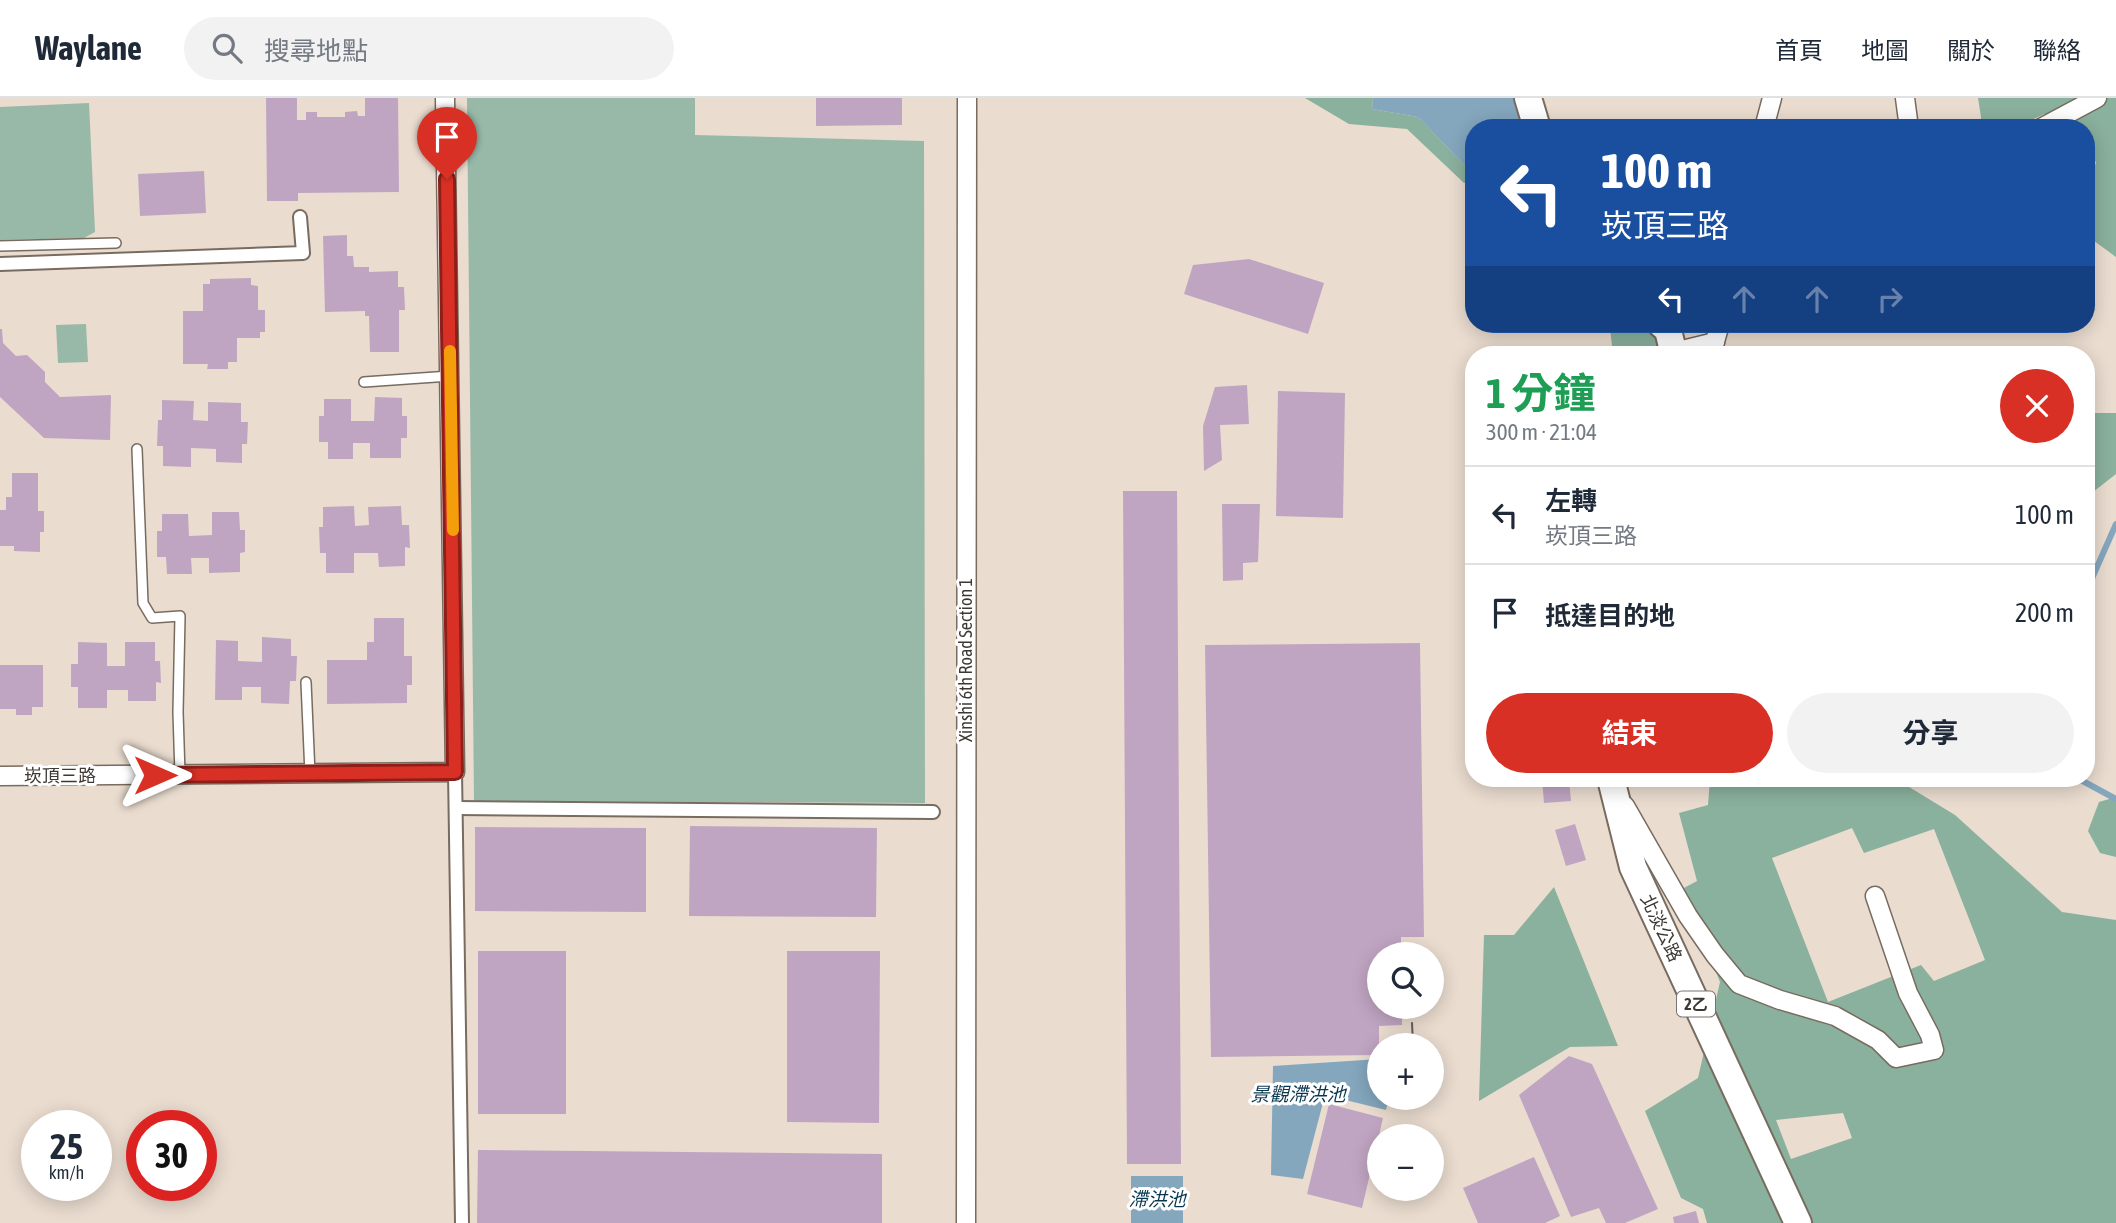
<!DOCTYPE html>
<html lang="zh-TW">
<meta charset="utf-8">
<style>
body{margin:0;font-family:"Asap Condensed","Noto Sans TC",sans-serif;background:#f2f2f3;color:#1f2937;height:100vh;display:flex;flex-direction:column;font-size:26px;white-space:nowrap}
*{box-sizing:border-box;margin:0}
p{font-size:23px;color:#747a83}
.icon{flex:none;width:38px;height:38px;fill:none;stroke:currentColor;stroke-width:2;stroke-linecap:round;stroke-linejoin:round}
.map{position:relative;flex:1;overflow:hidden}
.drawer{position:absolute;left:1465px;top:248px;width:630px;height:441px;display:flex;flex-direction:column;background:#fff;border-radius:28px;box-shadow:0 4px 18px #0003}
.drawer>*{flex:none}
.top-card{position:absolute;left:1465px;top:21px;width:630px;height:214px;border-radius:28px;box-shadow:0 4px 18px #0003;background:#1a4fa0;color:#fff;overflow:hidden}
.controls{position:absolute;left:1367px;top:844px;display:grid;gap:14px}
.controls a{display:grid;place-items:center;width:77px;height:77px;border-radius:50%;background:#fff;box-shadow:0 4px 18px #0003;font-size:35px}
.speed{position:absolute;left:21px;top:1012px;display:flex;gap:14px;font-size:35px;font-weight:700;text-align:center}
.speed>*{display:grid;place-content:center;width:91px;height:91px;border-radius:50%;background:#fff;box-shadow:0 4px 18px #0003;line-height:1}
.speed small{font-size:18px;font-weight:400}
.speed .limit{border:10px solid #d22;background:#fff;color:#111}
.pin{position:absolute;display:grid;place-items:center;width:60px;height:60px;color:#fff;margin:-72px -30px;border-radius:50% 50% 50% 0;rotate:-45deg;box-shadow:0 0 7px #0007}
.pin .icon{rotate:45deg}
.me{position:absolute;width:77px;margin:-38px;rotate:90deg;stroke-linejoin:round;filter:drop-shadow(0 0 5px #0008)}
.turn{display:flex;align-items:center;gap:24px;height:147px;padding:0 21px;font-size:32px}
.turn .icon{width:91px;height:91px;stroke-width:2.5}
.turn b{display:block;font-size:49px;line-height:60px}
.lanes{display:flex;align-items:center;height:66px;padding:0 21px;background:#0003;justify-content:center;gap:35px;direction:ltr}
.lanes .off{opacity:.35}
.round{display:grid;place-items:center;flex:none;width:74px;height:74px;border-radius:37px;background:#f2f2f3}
.overview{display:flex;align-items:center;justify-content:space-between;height:119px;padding:0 21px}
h1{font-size:42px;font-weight:700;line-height:52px;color:#1e9e55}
.cta{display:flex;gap:14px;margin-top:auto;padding:14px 21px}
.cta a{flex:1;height:80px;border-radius:42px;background:#d93025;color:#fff;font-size:28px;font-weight:700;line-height:80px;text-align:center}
.cta a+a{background:#f2f2f3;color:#1f2937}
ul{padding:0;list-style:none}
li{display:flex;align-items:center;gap:21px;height:98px;padding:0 21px;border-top:2px solid #e0e1e3}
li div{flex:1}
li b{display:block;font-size:26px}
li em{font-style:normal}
header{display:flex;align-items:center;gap:42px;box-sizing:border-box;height:98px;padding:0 35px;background:#fff;border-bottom:2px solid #e0e1e3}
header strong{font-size:33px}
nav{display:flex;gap:38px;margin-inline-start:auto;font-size:24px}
.search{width:490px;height:63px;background:#f2f2f3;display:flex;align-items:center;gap:18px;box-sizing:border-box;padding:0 24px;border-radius:38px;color:#747a83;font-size:26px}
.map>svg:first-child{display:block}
.green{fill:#98b9a8}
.forest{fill:#8ab19d;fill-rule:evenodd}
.water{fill:#84a7be}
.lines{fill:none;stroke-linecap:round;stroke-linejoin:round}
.stream{stroke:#84a7be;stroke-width:6}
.building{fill:#c0a5c2}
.service-casing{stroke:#786b60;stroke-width:12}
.pedestrian-casing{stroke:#786b60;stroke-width:16}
.minor-casing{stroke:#786b60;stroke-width:21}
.primary-casing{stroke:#786b60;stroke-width:30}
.service{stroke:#fff;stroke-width:9}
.pedestrian{stroke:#fff;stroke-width:12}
.minor{stroke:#fff;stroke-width:18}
.primary{stroke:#fff;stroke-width:26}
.tram{stroke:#665f58;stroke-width:2}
.route-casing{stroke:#8d1f18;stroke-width:18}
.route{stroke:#d93025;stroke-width:12}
.slow{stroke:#f59e0b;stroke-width:12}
.labels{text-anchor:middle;stroke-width:6;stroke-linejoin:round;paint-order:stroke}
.shield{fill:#fff;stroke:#777470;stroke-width:2}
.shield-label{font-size:16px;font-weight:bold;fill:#3d3833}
.street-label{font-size:18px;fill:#3d3833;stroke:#fff}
.water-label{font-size:19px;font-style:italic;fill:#083850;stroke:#fff}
</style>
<header>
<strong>Waylane</strong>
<div class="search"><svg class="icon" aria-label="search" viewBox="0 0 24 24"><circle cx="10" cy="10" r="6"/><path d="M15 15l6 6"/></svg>搜尋地點</div>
<nav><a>首頁</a><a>地圖</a><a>關於</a><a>聯絡</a></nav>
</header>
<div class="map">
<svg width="2116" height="1125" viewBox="0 0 2116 1125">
<rect width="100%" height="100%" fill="#eadccf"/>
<g class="green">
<polygon points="467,0 695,0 695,37 924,43 925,705 474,703"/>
<polygon points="89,5 95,134 84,140 0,142 0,9"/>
<polygon points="86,226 88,264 58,265 56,227"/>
</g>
<g class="forest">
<polygon points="1305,0 1373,0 1372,11 1418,19 1473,76 1473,82 1464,85 1407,31 1349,26"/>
<polygon points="1978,0 2116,0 2116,159 2086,137 2086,102 2096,64 2086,54 2086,30 2060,30 2044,16 2015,30 1980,30 1981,19"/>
<polygon points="1604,226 1645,226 1665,253 1665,257 1613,257 1610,230"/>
<polygon points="2086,315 2116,315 2116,376 2093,394 2086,391"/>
<path d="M 1710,681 L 1896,681 L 1955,717 L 2062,814 L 2116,822 L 2116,1125 L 1707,1125 L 1703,1111 L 1681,1100 L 1645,1013 L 1698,980 L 1720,884 L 1682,791 L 1697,783 L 1679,715 L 1708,707 ZM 1852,730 L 1864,755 L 1934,731 L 1985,862 L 1934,883 L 1921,867 L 1828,904 L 1772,760 ZM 1843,1015 L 1852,1040 L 1791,1061 L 1776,1022 Z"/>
<polygon points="2116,699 2116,759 2100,755 2088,733 2099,704"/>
<polygon points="1554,789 1618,948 1570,949 1479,1003 1484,837 1514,837"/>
</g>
<g class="water">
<polygon points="1373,0 1518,0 1523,30 1474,30 1473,76 1418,19 1372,11"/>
<polygon points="1379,961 1379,999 1389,999 1386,1012 1325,997 1303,1081 1271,1077 1273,968"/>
<rect x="1131" y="1078" width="52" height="47"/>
</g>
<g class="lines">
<g class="stream">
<polyline points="2086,494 2116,426"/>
<polyline points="2079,681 2116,701"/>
</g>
</g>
<g class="building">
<polygon points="266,0 297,0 297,22 306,22 306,14 317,14 317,19 345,19 345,14 357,13 358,18 365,18 365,0 398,0 399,94 298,95 298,103 267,103"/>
<polygon points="816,0 902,0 902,27 816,28"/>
<polygon points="204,73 206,115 140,118 138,76"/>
<polygon points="347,137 347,158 353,158 354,169 369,169 369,174 398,173 398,189 404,189 405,212 399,212 399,254 370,254 369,218 365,218 365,213 325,214 323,138"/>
<polygon points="1249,161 1324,185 1308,236 1184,196 1193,167"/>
<polygon points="251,180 251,187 258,188 258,212 265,212 265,234 260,234 260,240 237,240 237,264 228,264 228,271 207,271 208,266 183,266 183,213 203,213 203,186 210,186 210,181"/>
<polygon points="0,231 2,231 3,245 16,258 27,257 45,274 45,284 60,299 111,297 110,342 44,340 0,299"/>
<polygon points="1247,287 1249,326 1220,327 1222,362 1204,373 1203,328 1215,289"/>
<polygon points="1278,293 1345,295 1343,420 1276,418"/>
<polygon points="375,299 402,300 402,318 407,318 407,340 401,340 401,360 370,360 370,345 353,345 353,361 328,361 328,344 319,344 319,318 324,318 324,301 351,301 351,323 374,323"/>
<polygon points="162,302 194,303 193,322 208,323 208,304 241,305 241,324 248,324 247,346 242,346 242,365 216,364 216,351 191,350 191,369 163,368 163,348 157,348 158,322 162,322"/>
<polygon points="12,375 38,375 38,413 44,413 44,434 40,434 40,454 14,453 14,448 0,448 0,412 6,412 6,399 12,399"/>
<polygon points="1123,393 1177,393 1181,1066 1127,1066"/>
<polygon points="1222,406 1260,406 1258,464 1243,465 1243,482 1223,483"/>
<polygon points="354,408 355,428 369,427 368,409 401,408 402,427 409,427 410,450 405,449 405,468 379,469 378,455 354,455 354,475 326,475 326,455 320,455 319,429 323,429 323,409"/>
<polygon points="212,414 239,414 240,432 245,432 245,454 240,455 240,474 209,475 209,460 191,460 192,476 167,476 166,459 157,459 157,433 162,433 162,416 188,416 189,438 212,437"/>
<polygon points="374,520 404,520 404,558 412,558 412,587 407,587 407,605 327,606 327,562 367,562 367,544 374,544"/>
<polygon points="262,539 291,541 291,558 297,558 296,583 290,583 289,606 261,605 261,589 242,589 242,602 215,602 216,542 238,543 238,563 262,564"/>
<polygon points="78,544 107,545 107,568 125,568 125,544 155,544 155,563 160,563 161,585 156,584 156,603 128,603 128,592 107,592 107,610 78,610 78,589 71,589 71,566 78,566"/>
<polygon points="1420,545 1424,839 1401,839 1401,856 1379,856 1379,908 1402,908 1402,927 1379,928 1379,957 1211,959 1205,547"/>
<polygon points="0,567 43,567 43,609 32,609 32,617 16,617 16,611 0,611"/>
<polygon points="1542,681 1569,681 1571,703 1544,705"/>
<polygon points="1651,681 1687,681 1687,684 1652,688"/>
<polygon points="1575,726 1586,762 1566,768 1555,732"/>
<polygon points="690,728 877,730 876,819 689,818"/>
<polygon points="475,729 646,730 646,814 475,813"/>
<rect x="478" y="853" width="88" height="163"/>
<polygon points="787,853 880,853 879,1025 787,1024"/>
<polygon points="1569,958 1592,966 1658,1111 1625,1125 1606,1125 1599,1110 1571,1119 1519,997"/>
<polygon points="1329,1006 1383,1020 1362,1110 1307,1096"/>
<polygon points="478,1052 882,1056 882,1125 477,1125"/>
<polygon points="1534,1059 1560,1118 1545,1125 1478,1125 1463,1090"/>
<polygon points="1696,1113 1699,1125 1674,1125 1673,1119"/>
</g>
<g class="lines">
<g class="service-casing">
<g id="service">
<polyline points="0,148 116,145"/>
<polyline points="364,284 450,278"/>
<polyline points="137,351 143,505 152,520 180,518 178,614 180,677"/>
<polyline points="306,584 310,676"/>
</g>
</g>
<g class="pedestrian-casing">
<g id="pedestrian">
<polyline points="0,166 303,155 300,119"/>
<polyline points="455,674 462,1125"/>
<polyline points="456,710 933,714"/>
</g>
</g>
<g class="minor-casing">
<g id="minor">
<polyline points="1905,0 1909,30"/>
<polyline points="1764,30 1772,0"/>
<polyline points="2041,30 2097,0"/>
<polyline points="1674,254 1715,244"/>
<polyline points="1712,254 1720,226"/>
<polyline points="0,678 455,674 445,0"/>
<polyline points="1625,708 1688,818 1715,857 1739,886 1780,902 1835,918 1878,942 1896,960 1934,952 1930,937 1908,895 1875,798"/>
<polyline points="966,1125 967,0"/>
</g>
</g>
<g class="primary-casing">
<g id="primary">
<polyline points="1528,0 1537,30"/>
<polyline points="1661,226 1668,232 1674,257"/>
<polyline points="1611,681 1633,769 1798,1125"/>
</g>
</g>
<use href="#service" class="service"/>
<use href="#pedestrian" class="pedestrian"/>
<use href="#minor" class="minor"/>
<use href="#primary" class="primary"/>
<polyline class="tram" points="1412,925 1413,947"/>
</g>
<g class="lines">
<g class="route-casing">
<polyline id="route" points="155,677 455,674 447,81"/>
</g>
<use href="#route" class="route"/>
<polyline class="slow" points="450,253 453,432"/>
</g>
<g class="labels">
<rect class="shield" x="1677" y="893.5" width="38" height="25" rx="5"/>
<g class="shield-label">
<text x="1696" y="912">2乙</text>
</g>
<g class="street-label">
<text transform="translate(966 562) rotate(-90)" y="6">Xinshi 6th Road Section 1</text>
<text x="60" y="684">崁頂三路</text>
<text transform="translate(1661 830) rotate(65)" y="6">北淡公路</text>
</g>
<g class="water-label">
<text x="1298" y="1003">景觀滯洪池</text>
<text x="1157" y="1108">滯洪池</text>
</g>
</g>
</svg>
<div class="controls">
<a><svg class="icon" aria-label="search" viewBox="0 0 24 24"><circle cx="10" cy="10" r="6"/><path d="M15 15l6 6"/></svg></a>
<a>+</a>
<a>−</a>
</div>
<div class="speed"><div>25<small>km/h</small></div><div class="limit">30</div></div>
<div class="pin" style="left:447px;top:81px;background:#d93025"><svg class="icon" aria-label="arrive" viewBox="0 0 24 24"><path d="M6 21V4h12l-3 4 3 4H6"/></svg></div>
<svg class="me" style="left:155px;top:677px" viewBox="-20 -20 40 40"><path d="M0-17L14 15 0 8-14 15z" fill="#d93025" stroke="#fff" stroke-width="4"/></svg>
<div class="top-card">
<div class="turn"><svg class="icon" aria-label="left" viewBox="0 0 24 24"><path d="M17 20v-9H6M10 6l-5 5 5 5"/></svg><div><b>100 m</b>崁頂三路</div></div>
<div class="lanes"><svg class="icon" aria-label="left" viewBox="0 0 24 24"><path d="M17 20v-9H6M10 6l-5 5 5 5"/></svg><svg class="icon off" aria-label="ahead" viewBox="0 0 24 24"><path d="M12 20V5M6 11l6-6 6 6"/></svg><svg class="icon off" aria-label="ahead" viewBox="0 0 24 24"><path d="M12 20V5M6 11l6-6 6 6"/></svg><svg class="icon off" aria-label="right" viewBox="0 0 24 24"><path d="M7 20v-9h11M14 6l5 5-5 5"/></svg></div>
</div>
<section class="drawer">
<div class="overview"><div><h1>1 分鐘</h1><p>300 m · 21:04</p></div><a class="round" style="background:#d93025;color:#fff"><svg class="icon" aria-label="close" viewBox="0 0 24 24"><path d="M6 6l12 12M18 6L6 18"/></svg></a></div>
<ul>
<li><svg class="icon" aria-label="left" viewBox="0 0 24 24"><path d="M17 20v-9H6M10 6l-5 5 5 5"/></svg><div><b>左轉</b><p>崁頂三路</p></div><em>100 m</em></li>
<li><svg class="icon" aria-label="arrive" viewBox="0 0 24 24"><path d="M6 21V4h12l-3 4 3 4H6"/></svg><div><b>抵達目的地</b></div><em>200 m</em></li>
</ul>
<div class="cta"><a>結束</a><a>分享</a></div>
</section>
</div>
